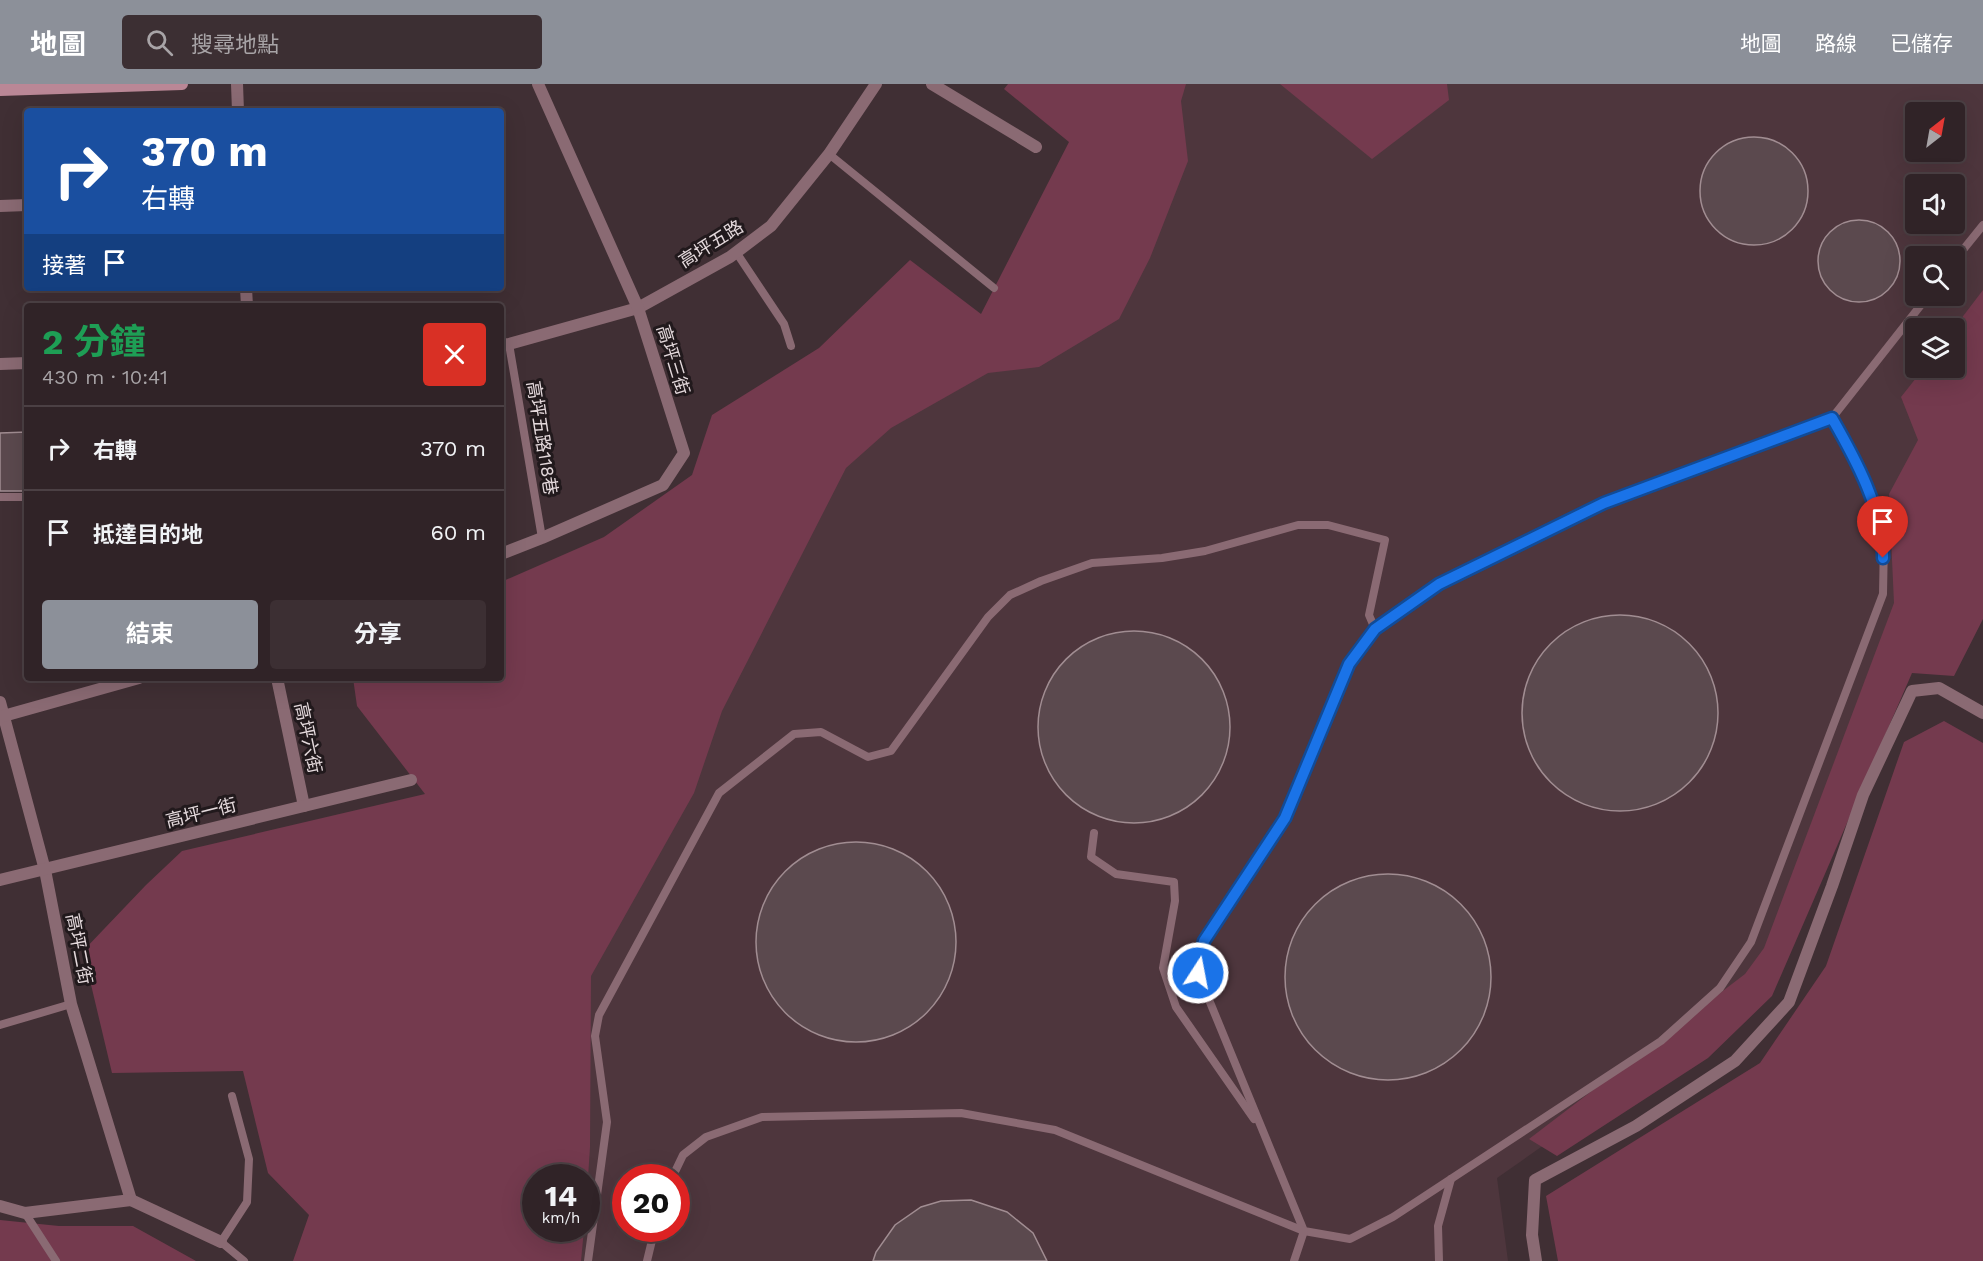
<!DOCTYPE html>
<html lang="zh-TW">
<meta charset="utf-8">
<style>
body{margin:0;font-family:"Work Sans","Noto Sans TC",sans-serif;background:#3c2f33;color:#f1f3f6;height:100vh;display:flex;flex-direction:column;font-size:22px;white-space:nowrap}
*{box-sizing:border-box;margin:0}
p{font-size:20px;color:#a8a4a7}
.icon{flex:none;width:33px;height:33px;fill:none;stroke:currentColor;stroke-width:2;stroke-linecap:round;stroke-linejoin:round}
.map{position:relative;flex:1;overflow:hidden}
.drawer{position:absolute;left:24px;top:219px;width:480px;height:378px;display:flex;flex-direction:column;background:#302327;border-radius:6px;box-shadow:0 6px 24px #0002,0 0 0 2px #4b4044}
.drawer>*{flex:none}
.top-card{position:absolute;left:24px;top:24px;width:480px;height:183px;border-radius:6px;box-shadow:0 6px 24px #0002,0 0 0 2px #4b4044;background:#1a4fa0;color:#fff;overflow:hidden}
.needle{width:39px;rotate:31deg}
.controls{position:absolute;left:1905px;top:18px;display:grid;gap:12px}
.controls a{display:grid;place-items:center;width:60px;height:60px;border-radius:6px;background:#302327;box-shadow:0 6px 24px #0002,0 0 0 2px #4b4044;font-size:30px}
.speed{position:absolute;left:522px;top:1080px;display:flex;gap:12px;font-size:30px;font-weight:700;text-align:center}
.speed>*{display:grid;place-content:center;width:78px;height:78px;border-radius:50%;background:#302327;box-shadow:0 6px 24px #0002,0 0 0 2px #4b4044;line-height:1}
.speed small{font-size:15px;font-weight:400}
.speed .limit{border:9px solid #d22;background:#fff;color:#111}
.pin{position:absolute;display:grid;place-items:center;width:51px;height:51px;color:#fff;margin:-62px -26px;border-radius:50% 50% 50% 0;rotate:-45deg;box-shadow:0 0 6px #0007}
.pin .icon{rotate:45deg}
.me{position:absolute;width:66px;margin:-33px;rotate:11deg;stroke-linejoin:round;filter:drop-shadow(0 0 4px #0008)}
.turn{display:flex;align-items:center;gap:21px;height:126px;padding:0 18px;font-size:27px}
.turn .icon{width:78px;height:78px;stroke-width:2.5}
.turn b{display:block;font-size:42px;line-height:51px}
.then{display:flex;align-items:center;height:57px;padding:0 18px;background:#0003;gap:12px;font-size:22px}
.round{display:grid;place-items:center;flex:none;width:63px;height:63px;border-radius:6px;background:#3c2f33}
.overview{display:flex;align-items:center;justify-content:space-between;height:102px;padding:0 18px}
h1{font-size:36px;font-weight:700;line-height:45px;color:#1e9e55}
.primary-button{display:flex;gap:12px;margin-top:auto;padding:12px 18px}
.primary-button a{flex:1;height:69px;border-radius:6px;background:#8c9099;color:#fff;font-size:24px;font-weight:700;line-height:69px;text-align:center}
.primary-button a+a{background:#3c2f33;color:#f1f3f6}
ul{padding:0;list-style:none}
li{display:flex;align-items:center;gap:18px;height:84px;padding:0 18px;border-top:2px solid #4b4044}
li div{flex:1}
li b{display:block;font-size:22px}
li em{font-style:normal}
header{display:flex;align-items:center;gap:36px;box-sizing:border-box;height:84px;padding:0 30px;background:#8c9099;color:#fff}
header strong{font-size:28px}
nav{display:flex;gap:33px;margin-inline-start:auto;font-size:21px}
.search{width:420px;height:54px;background:#3c2f33;display:flex;align-items:center;gap:15px;box-sizing:border-box;padding:0 21px;border-radius:6px;color:#a8a4a7;font-size:22px}
.map>svg:first-child{display:block}
.built{fill:#4e363d;fill-rule:evenodd}
.green{fill:#743a4e}
.building{fill:#5b494e;stroke:#a18d92;stroke-width:1.5}
.lines{fill:none;stroke-linecap:round;stroke-linejoin:round}
.lane{stroke:#8a6a73;stroke-width:8}
.street{stroke:#8a6a73;stroke-width:12}
.secondary{stroke:#ba8796;stroke-width:12}
.route-casing{stroke:#114b97;stroke-width:15}
.route{stroke:#1a73e8;stroke-width:10}
.labels{text-anchor:middle;stroke-width:6;stroke-linejoin:round;paint-order:stroke}
.street-label{font-size:18px;fill:#e4d9dc;stroke:#21191c}
</style>
<header>
<strong>地圖</strong>
<div class="search"><svg class="icon" aria-label="search" viewBox="0 0 24 24"><circle cx="10" cy="10" r="6"/><path d="M15 15l6 6"/></svg>搜尋地點</div>
<nav><a>地圖</a><a>路線</a><a>已儲存</a></nav>
</header>
<div class="map">
<svg width="1983" height="1177" viewBox="0 0 1983 1177">
<rect width="100%" height="100%" fill="#402f34"/>
<path class="built" d="M 1166,0 L 1983,0 L 1983,329 L 1759,910 L 1497,1094 L 1508,1177 L 543,1177 L 540,1145 L 586,1144 L 586,1094 L 536,1094 L 516,895 L 841,343 L 979,255 ZM 1916,28 L 1954,28 L 1954,68 L 1916,68 ZM 1916,100 L 1954,100 L 1954,140 L 1916,140 ZM 1916,172 L 1954,172 L 1954,212 L 1916,212 ZM 1916,244 L 1954,244 L 1954,284 L 1916,284 ZM 626,1094 L 676,1094 L 676,1144 L 626,1144 Z"/>
<g class="green">
<polygon points="1008,0 1186,0 1181,17 1188,77 1150,174 1119,235 1039,283 988,289 891,344 846,384 722,627 694,709 591,892 590,1063 587,1109 586,1094 536,1094 536,1144 584,1145 581,1177 293,1177 309,1131 268,1089 243,987 112,989 83,867 146,801 182,767 425,710 357,622 353,594 501,594 501,498 604,453 692,391 712,331 819,264 910,176 981,230 1069,58 1004,5"/>
<polygon points="1280,0 1447,0 1449,16 1372,75"/>
<polygon points="1983,206 1983,535 1954,592 1912,589 1772,912 1708,974 1557,1072 1529,1055 1745,890 1764,864 1894,519 1889,410 1918,356 1901,313 1924,284 1954,284 1954,244"/>
<polygon points="1944,637 1983,659 1983,1177 1558,1177 1546,1112 1760,979 1826,882 1904,658"/>
<polygon points="0,1136 59,1142 133,1142 196,1177 0,1177"/>
</g>
<g class="building">
<circle cx="1754" cy="107" r="54"/>
<circle cx="1859" cy="177" r="41"/>
<polygon points="27,348 27,407 0,407 0,349"/>
<circle cx="1620" cy="629" r="98"/>
<circle cx="1134" cy="643" r="96"/>
<circle cx="856" cy="858" r="100"/>
<circle cx="1388" cy="893" r="103"/>
<polygon points="971,1116 1007,1128 1033,1149 1047,1177 873,1177 876,1168 895,1141 921,1123 941,1117"/>
</g>
<g class="lines">
<g class="lane">
<polyline points="829,70 994,204"/>
<polyline points="736,168 784,240 791,262"/>
<polyline points="1954,177 1983,141"/>
<polyline points="509,260 542,454"/>
<polyline points="1832,334 1852,370 1870,413 1884,456 1883,510 1751,858 1720,904 1661,957 1393,1133 1350,1155 1304,1147 1198,889 1204,857 1285,734 1349,580 1375,545 1439,500 1604,419 1832,334 1928,212"/>
<polyline points="0,413 27,413"/>
<polyline points="1094,749 1091,773 1116,790 1174,798 1175,817 1163,884 1176,923 1254,1035"/>
<polyline points="0,941 71,920"/>
<polyline points="232,1012 249,1075 247,1118 221,1158 244,1177"/>
<polyline points="672,1094 683,1071 706,1053 762,1033 961,1029 1055,1046 1304,1147 1294,1177"/>
<polyline points="25,1129 56,1177"/>
<polyline points="588,1177 607,1038 595,952 599,931 719,709 794,650 821,648 868,673 891,667 988,533 1010,511 1041,497 1092,479 1162,474 1205,467 1298,441 1328,441 1385,456 1369,531 1375,545"/>
<polyline points="647,1177 655,1144"/>
<polyline points="1439,1177 1438,1142 1451,1095"/>
</g>
<g class="street">
<polyline points="237,0 238,27"/>
<polyline points="932,0 1036,63"/>
<polyline points="0,122 27,121"/>
<polyline points="246,204 247,222"/>
<polyline points="501,261 509,260 638,224 730,173 771,142 829,70 876,0"/>
<polyline points="0,280 27,279"/>
<polyline points="501,470 542,454 663,401 684,369 638,224 538,0"/>
<polyline points="277,594 304,722"/>
<polyline points="0,618 45,786 71,920 131,1116"/>
<polyline points="0,633 139,594"/>
<polyline points="0,796 411,696"/>
<polyline points="131,1116 221,1158"/>
<polyline points="0,1122 25,1129 131,1116"/>
<polyline points="1536,1177 1532,1151 1535,1096 1636,1042 1735,977 1789,918 1832,802 1863,711 1912,607 1939,604 1983,629"/>
</g>
<polyline class="secondary" points="0,6 182,0"/>
</g>
<g class="lines">
<g class="route-casing">
<path id="route" d="M 1198,889 L 1204,857 L 1285,734 L 1349,580 L 1375,545 L 1439,500 L 1604,419 L 1832,334 C 1855,374 1884,427 1883,474"/>
</g>
<use href="#route" class="route"/>
</g>
<g class="labels">
<g class="street-label">
<text transform="translate(711 160) rotate(-32)" y="6">高坪五路</text>
<text transform="translate(673 276) rotate(73)" y="6">高坪三街</text>
<text transform="translate(542 354) rotate(81)" y="6">高坪五路118巷</text>
<text transform="translate(308 654) rotate(78)" y="6">高坪六街</text>
<text transform="translate(201 729) rotate(-14)" y="6">高坪一街</text>
<text transform="translate(79 865) rotate(79)" y="6">高坪二街</text>
</g>
</g>
</svg>
<div class="controls">
<a><svg class="needle" viewBox="-14 -14 28 28"><path d="M0-13l5 13h-10z" fill="#e53935"/><path d="M0 13l5-13h-10z" fill="#a8a4a7"/></svg></a>
<a><svg class="icon" aria-label="sound" viewBox="0 0 24 24"><path d="M4 9h4l5-4v14l-5-4H4zM17 9q2 3 0 6"/></svg></a>
<a><svg class="icon" aria-label="search" viewBox="0 0 24 24"><circle cx="10" cy="10" r="6"/><path d="M15 15l6 6"/></svg></a>
<a><svg class="icon" aria-label="layers" viewBox="0 0 24 24"><path d="M12 4l9 5-9 5-9-5zM3 14l9 5 9-5"/></svg></a>
</div>
<div class="speed"><div>14<small>km/h</small></div><div class="limit">20</div></div>
<div class="pin" style="left:1883px;top:474px;background:#d93025"><svg class="icon" aria-label="arrive" viewBox="0 0 24 24"><path d="M6 21V4h12l-3 4 3 4H6"/></svg></div>
<svg class="me" style="left:1198px;top:889px" viewBox="-20 -20 40 40"><circle r="17" fill="#1a73e8" stroke="#fff" stroke-width="3"/><path d="M0-11L8 9 0 5-8 9z" fill="#fff"/></svg>
<div class="top-card">
<div class="turn"><svg class="icon" aria-label="right" viewBox="0 0 24 24"><path d="M7 20v-9h11M14 6l5 5-5 5"/></svg><div><b>370 m</b>右轉</div></div>
<div class="then">接著<svg class="icon" aria-label="arrive" viewBox="0 0 24 24"><path d="M6 21V4h12l-3 4 3 4H6"/></svg></div>
</div>
<section class="drawer">
<div class="overview"><div><h1>2 分鐘</h1><p>430 m · 10:41</p></div><a class="round" style="background:#d93025;color:#fff"><svg class="icon" aria-label="close" viewBox="0 0 24 24"><path d="M6 6l12 12M18 6L6 18"/></svg></a></div>
<ul>
<li><svg class="icon" aria-label="right" viewBox="0 0 24 24"><path d="M7 20v-9h11M14 6l5 5-5 5"/></svg><div><b>右轉</b></div><em>370 m</em></li>
<li><svg class="icon" aria-label="arrive" viewBox="0 0 24 24"><path d="M6 21V4h12l-3 4 3 4H6"/></svg><div><b>抵達目的地</b></div><em>60 m</em></li>
</ul>
<div class="primary-button"><a>結束</a><a>分享</a></div>
</section>
</div>
